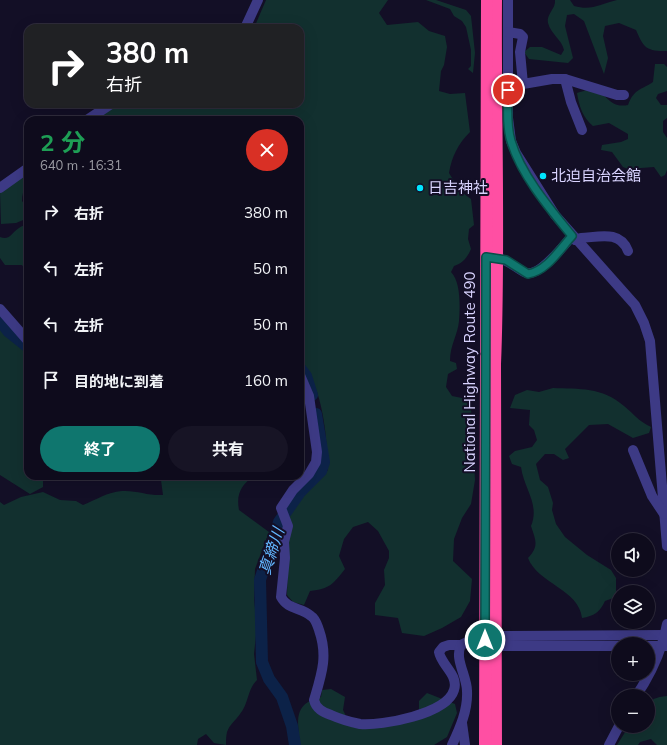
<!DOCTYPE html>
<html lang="ja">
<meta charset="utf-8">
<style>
body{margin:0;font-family:Mulish,"Noto Sans JP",sans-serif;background:#171425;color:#f1f3f6;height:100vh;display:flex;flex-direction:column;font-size:15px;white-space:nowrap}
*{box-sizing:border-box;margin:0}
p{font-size:13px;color:#9b9ba3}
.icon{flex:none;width:22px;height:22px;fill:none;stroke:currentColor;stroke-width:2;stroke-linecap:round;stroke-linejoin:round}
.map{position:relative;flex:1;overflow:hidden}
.drawer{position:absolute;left:24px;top:116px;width:280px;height:364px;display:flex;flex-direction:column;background:#0e0b1c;border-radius:12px;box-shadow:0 4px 16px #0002,0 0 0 1px #2e2b3b}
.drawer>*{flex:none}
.guide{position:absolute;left:24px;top:24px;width:280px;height:84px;border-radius:12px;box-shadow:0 4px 16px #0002,0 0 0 1px #2e2b3b;background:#202124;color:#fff;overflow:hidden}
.controls{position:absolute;left:611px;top:533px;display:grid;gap:8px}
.controls a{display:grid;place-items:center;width:44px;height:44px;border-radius:50%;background:#0e0b1c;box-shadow:0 4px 16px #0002,0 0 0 1px #2e2b3b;font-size:20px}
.pin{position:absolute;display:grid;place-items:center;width:34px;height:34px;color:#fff;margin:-17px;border:2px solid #fff;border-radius:50%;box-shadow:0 1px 4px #0007}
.me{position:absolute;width:44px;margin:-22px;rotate:0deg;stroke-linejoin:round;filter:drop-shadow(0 0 3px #0008)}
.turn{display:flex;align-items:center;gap:14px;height:84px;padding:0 16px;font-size:18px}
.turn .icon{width:52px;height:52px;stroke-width:2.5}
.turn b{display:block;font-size:28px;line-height:34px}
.round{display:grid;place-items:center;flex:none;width:42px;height:42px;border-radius:21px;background:#171425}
.headline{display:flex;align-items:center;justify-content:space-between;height:68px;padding:0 16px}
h1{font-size:24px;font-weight:700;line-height:30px;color:#1e9e55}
.action{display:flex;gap:8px;margin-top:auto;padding:8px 16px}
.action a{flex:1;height:46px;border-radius:24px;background:#0f766e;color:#fff;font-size:16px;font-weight:700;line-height:46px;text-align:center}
.action a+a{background:#171425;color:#f1f3f6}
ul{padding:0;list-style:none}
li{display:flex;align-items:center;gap:12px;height:56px;padding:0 16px}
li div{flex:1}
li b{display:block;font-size:15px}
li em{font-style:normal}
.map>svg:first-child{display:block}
.green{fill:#12302f}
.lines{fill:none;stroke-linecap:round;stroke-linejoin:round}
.river{stroke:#0c2248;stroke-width:12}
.minor{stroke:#3d3a85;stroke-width:10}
.highway{stroke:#ff4fa3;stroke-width:12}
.route-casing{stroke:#0a4d48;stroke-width:10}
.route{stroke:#0f766e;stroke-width:7}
.poi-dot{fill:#00e5ff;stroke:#130f26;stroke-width:1.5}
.labels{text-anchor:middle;stroke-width:4;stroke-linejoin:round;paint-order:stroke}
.poi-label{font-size:15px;fill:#d9d4ff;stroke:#130f26;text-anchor:start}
.street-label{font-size:15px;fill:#d9d4ff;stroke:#130f26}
.water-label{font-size:16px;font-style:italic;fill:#62b6ff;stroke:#130f26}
</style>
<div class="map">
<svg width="667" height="745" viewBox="0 0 667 745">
<rect width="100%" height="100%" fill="#130f26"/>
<g class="green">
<path d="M 266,0 L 388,0 L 379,13 L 387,25 L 418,22 L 429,31 L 445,36 L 447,47 L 444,65 L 441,71 L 439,91 L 450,94 L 465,93 L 470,132 C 458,144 452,156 449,173 L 460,191 L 471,199 L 474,225 L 469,229 L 468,239 L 471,249 C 467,258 463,263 454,266 L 451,272 C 461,282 460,307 459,321 C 458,334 450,345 450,361 L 456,363 L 457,369 L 448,374 L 446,387 L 452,396 L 462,398 L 471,408 L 475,480 L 471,504 L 462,518 L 454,539 L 453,561 L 472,579 L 470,601 L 461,617 L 442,628 L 424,636 L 402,633 L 398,618 L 375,615 L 375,603 L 385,585 L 384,570 L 389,558 L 389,551 L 378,531 L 368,522 L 353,527 L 344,539 L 339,556 L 345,569 C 333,584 330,589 310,591 L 304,605 L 293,602 L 287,595 L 289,515 L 297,503 L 328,470 C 327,440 324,385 300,364 L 300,120 L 95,120 L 110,109 L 123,104 L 300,104 L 300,28 L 254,28 Z"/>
<polygon points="426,0 436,0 466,10 471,16 475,53 473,73 468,69 471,66 471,50 466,27 462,21 454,16 450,9"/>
<path d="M 555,0 L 570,0 L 574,6 C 592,11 600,4 617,0 C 629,0 654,0 667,0 L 667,51 C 647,51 644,49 636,30 L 619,23 L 605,26 L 603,36 L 608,58 L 604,74 L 584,21 L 574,14 L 567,15 L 565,26 L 573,58 L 568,63 L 529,59 L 524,52 L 530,47 L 542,47 L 561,55 L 564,50 C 562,40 551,34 548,23 C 546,14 556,9 555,0 Z"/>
<path d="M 655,64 L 664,64 L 667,67 L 667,91 L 658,94 L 656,98 L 661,105 L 667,105 L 667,118 L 663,121 L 663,132 L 667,138 L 667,170 L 665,175 L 661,177 L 654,167 L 628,169 L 623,167 L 612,152 L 601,150 L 602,145 L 621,142 L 628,139 L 628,134 L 609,123 L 593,126 C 583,118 579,106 577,93 C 581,92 585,90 589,90 C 607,89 607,109 628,105 C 634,89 641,90 653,82 Z"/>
<path d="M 28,171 C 28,185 22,189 22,201 L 28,208 L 28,218 L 16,223 L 1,224 L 0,192 Z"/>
<path d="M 28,224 L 28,273 L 22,265 L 5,265 L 0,258 L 0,237 C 10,241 12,232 19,228 C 21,226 25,225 28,224 Z"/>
<polygon points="0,315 28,350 28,476 43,478 43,487 30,494 0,475"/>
<path d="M 553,388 C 579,389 602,387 624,406 C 635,415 637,420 651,427 L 649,433 L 633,438 L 608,424 L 589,425 L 565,449 L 569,458 L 563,460 L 554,454 L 545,454 L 536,464 L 540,480 L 548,487 L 553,503 L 552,510 L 556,524 L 565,537 L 587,555 L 611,570 L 616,578 L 616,597 L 605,601 C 600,612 594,616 582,618 C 579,589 538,584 528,558 C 539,546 536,541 531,526 C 540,504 524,489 521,467 L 512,464 L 509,456 L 515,451 L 532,447 L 537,440 L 534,430 L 529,425 L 530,410 L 510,408 L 515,395 L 527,390 L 539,392 Z"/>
<path d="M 158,476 L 253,476 C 241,486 236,494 239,510 L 269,532 L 255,569 L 254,600 L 257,626 L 254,654 L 257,680 C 247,690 249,703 240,714 C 235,721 230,724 227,732 C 226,736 226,741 226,745 L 214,743 L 206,734 L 198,739 L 197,745 L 0,745 L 0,502 L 4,505 L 21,497 L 43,492 L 60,500 L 76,501 L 83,505 C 96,500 107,492 122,491 C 136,490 149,496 163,495 L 161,480 Z"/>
<path d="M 331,689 L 345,697 L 343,710 L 350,724 L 419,716 L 419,701 L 427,693 L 455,704 L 457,713 L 447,737 L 434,745 L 300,745 C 298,721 292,704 321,697 L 322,690 Z"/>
<path d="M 667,696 L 667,745 L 657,745 L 651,739 L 640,742 L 638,745 L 617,745 L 629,726 L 648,726 C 648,707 644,698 667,696 Z"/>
</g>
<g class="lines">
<g class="river">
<polyline points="0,320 8,331 28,347"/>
<polyline points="300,368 306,376 312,395"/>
<polyline points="295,745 292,726 282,697 269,679 262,662 260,580 279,522 300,492 321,471 324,462 316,414"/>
</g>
<g class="minor">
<polyline points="508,0 508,118 511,141 516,153 555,215 635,305 644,323 650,341 667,546"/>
<polyline points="245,28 258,0"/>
<polyline points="508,32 520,34 523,37 520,52 523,84 552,79 565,79 617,95 624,95"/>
<polyline points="565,79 571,102 582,130"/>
<polyline points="87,120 111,104"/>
<polyline points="0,188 28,168"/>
<path d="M 575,240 L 581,238 C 599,237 620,230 628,251"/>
<path d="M 490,257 C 508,259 510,264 524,272 C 538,280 564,245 572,236"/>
<polyline points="0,309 28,341"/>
<path d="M 300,375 L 309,396 L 317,452 L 316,462 L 309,474 L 293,490 L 281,508 L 288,526 L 284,542 L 285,558 L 281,597 C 288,610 301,607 311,616 C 316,619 317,625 319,630 C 328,656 322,673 314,700 C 316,709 323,712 331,715 C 340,719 350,722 360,724 C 382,726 447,714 454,690 C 459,675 441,665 439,652 L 443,647 L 449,645 L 461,645 L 471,640 L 485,641 L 496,636 L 667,635"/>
<polyline points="633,450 652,496 664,514"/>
<polyline points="490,643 496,646 618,646"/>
<polyline points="648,646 667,646"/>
<path d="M 636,696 C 651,674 662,650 667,624"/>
<polyline points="462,723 465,745"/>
<path d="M 452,745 C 460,728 468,710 467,691 C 467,676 454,659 461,645"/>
<polyline points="609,745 619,726"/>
</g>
<g class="highway">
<path d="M 496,0 C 495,121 500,242 495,364 L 496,745"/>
<polyline points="485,745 487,0"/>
</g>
</g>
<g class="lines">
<g class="route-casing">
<path id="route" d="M 485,640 L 486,257 L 506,260 L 528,274 C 547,271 560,249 572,236 C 550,209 521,175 511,141 C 506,125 508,106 508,90"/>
</g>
<use href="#route" class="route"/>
</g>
<g class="poi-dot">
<circle cx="543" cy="176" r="4"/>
<circle cx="420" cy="188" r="4"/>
</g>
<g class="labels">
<g class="poi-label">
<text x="551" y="181">北迫自治会館</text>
<text x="428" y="193">日吉神社</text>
</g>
<g class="street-label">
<text transform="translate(470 372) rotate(-90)" y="5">National Highway Route 490</text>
</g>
<g class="water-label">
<text transform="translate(271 551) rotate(-72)" y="6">真締川</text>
</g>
</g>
</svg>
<div class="controls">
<a><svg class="icon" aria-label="sound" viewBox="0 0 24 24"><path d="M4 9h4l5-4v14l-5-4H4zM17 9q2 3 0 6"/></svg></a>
<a><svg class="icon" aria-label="layers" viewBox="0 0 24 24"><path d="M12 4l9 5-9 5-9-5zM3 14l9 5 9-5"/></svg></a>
<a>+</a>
<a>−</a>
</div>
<div class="pin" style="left:508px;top:90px;background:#d93025"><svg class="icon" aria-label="arrive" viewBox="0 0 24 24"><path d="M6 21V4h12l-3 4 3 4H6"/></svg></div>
<svg class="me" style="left:485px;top:640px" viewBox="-20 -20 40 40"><circle r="17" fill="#0f766e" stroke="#fff" stroke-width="3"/><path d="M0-11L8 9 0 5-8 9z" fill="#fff"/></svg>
<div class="guide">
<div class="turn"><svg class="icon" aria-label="right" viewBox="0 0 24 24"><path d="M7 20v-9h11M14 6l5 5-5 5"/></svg><div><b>380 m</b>右折</div></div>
</div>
<section class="drawer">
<div class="headline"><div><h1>2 分</h1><p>640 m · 16:31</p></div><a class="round" style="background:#d93025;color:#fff"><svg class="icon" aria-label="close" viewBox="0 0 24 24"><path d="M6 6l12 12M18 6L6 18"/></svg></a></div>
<ul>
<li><svg class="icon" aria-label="right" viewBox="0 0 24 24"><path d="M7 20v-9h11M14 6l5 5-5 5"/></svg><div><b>右折</b></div><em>380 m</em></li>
<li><svg class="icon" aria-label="left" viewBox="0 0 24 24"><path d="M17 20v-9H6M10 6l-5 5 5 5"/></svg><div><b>左折</b></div><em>50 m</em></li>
<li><svg class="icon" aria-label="left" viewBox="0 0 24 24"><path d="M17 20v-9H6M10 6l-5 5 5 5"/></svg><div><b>左折</b></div><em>50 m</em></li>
<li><svg class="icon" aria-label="arrive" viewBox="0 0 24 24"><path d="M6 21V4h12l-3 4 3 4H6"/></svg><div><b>目的地に到着</b></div><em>160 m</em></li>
</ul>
<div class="action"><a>終了</a><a>共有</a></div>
</section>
</div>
